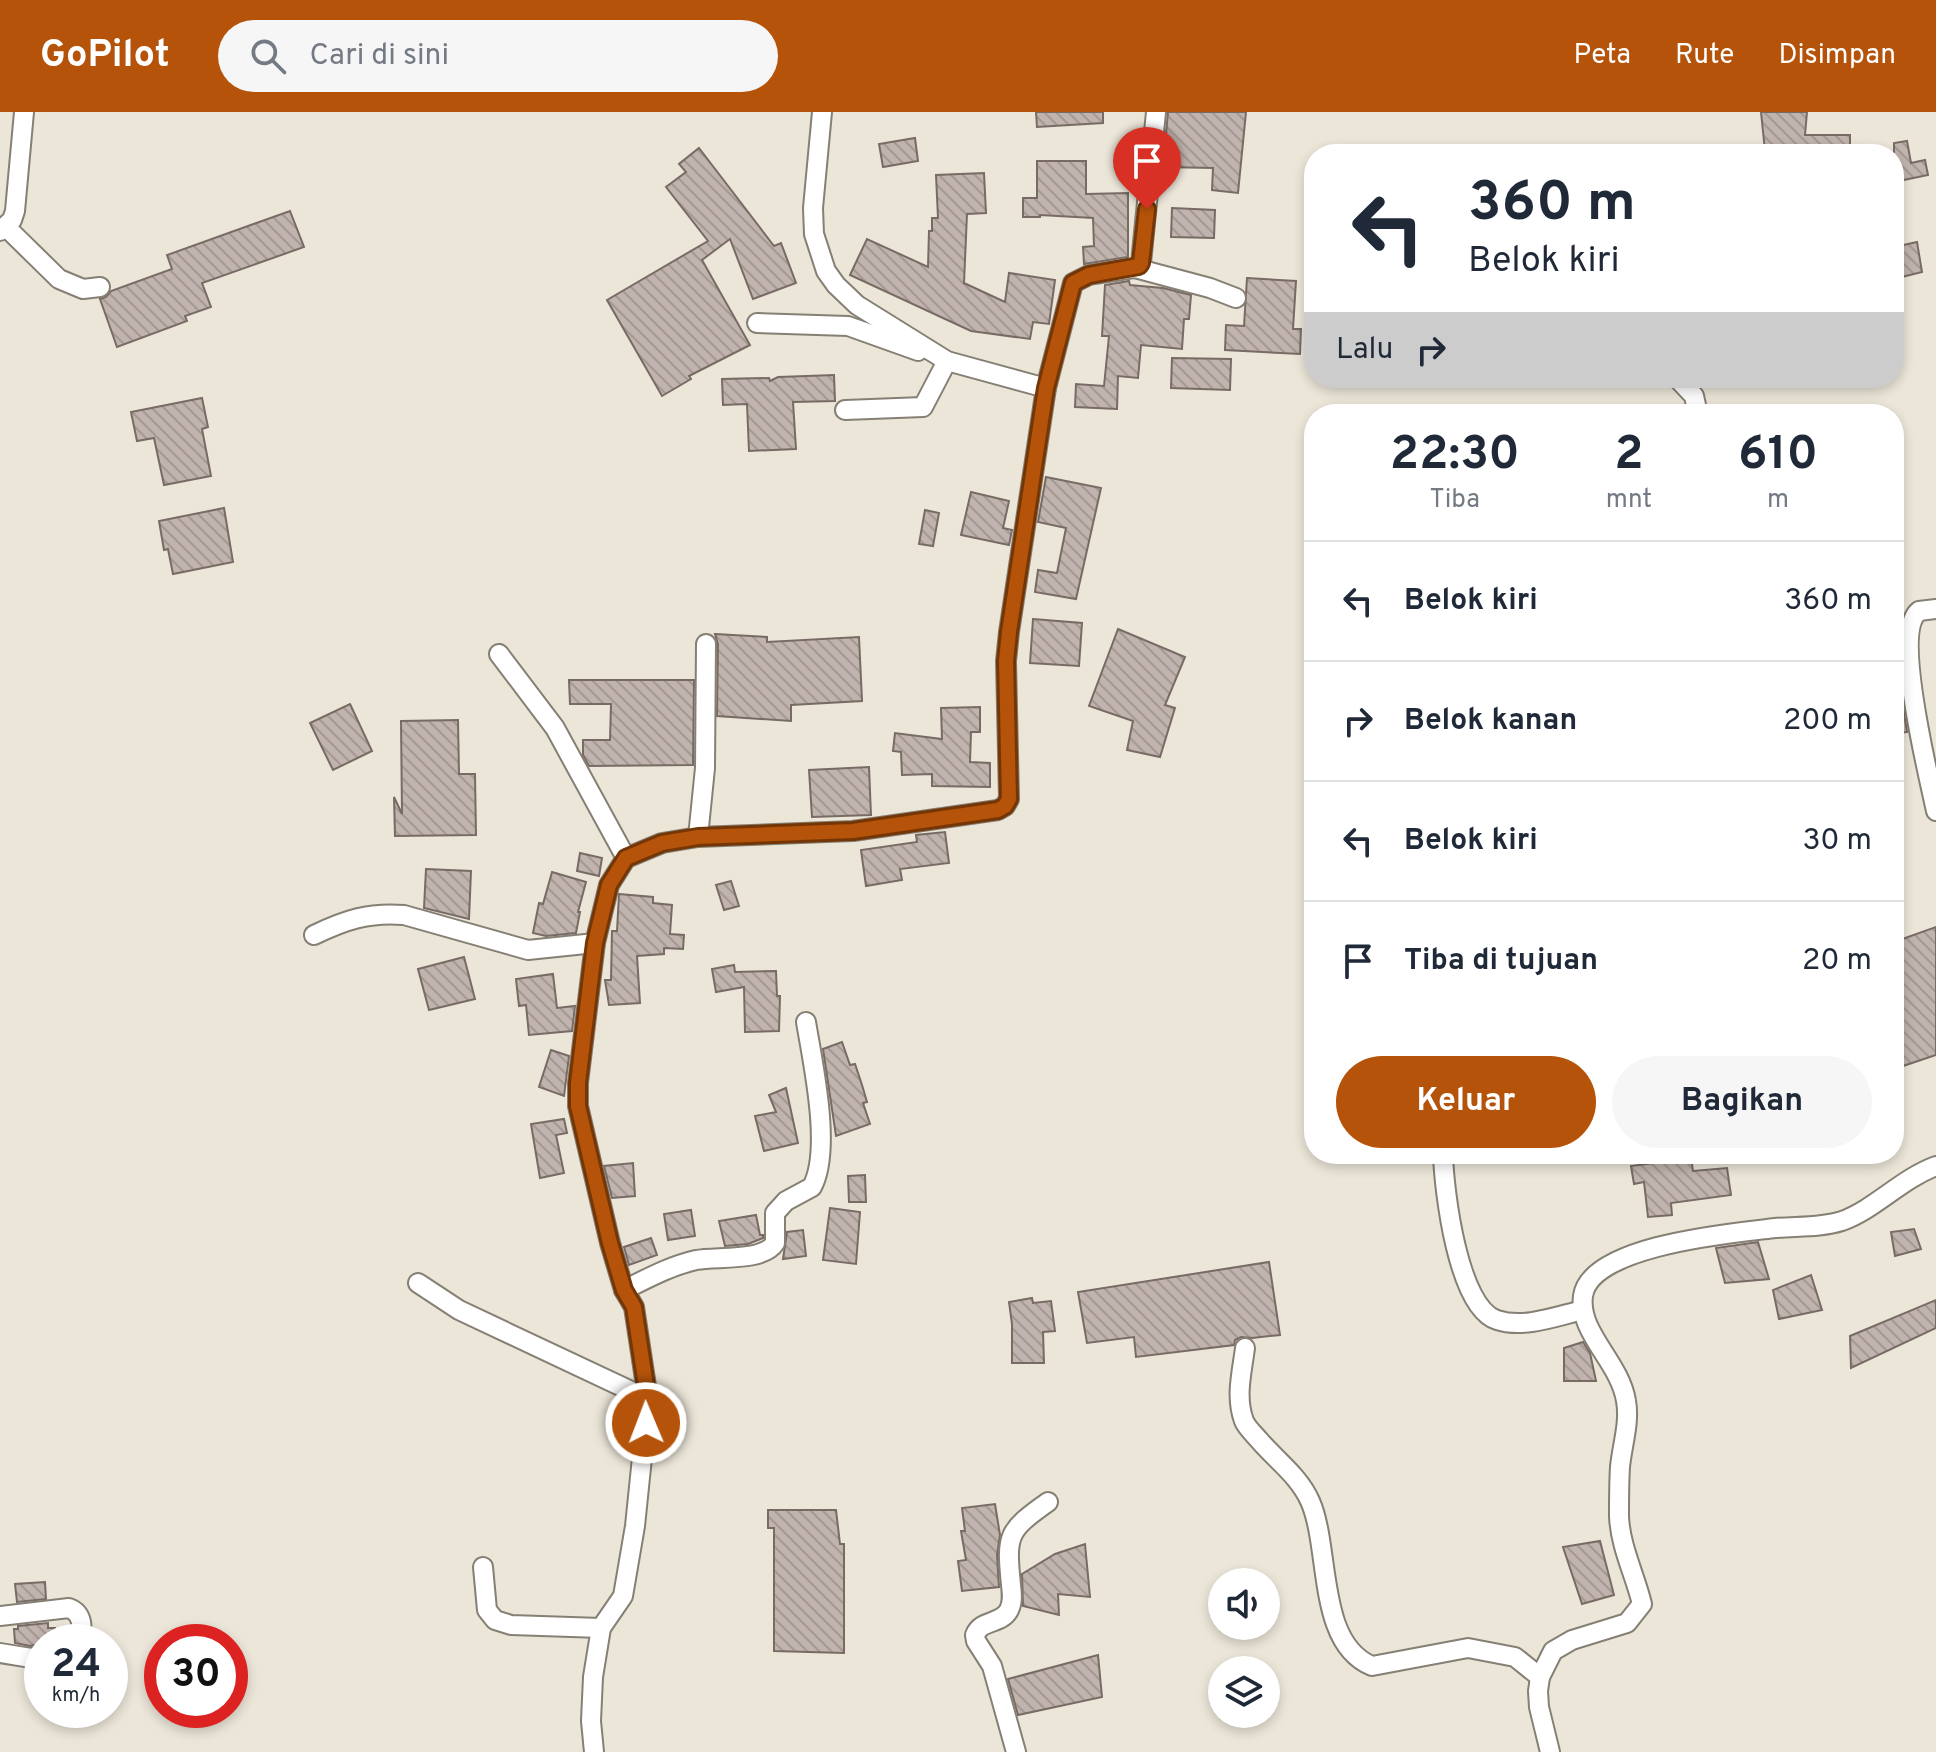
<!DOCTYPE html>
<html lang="id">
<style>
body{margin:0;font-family:Overpass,sans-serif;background:#f6f6f7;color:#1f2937;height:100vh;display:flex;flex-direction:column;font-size:30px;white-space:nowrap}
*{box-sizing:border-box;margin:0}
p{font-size:26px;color:#747a83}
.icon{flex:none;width:44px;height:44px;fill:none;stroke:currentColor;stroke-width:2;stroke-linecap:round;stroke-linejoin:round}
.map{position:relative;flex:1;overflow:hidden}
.drawer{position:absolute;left:1304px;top:292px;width:600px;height:760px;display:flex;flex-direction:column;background:#fff;border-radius:32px;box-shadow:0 4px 12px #0003}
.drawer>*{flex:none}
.hud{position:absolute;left:1304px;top:32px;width:600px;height:244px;border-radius:32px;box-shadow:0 4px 12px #0003;background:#fff;color:#1f2937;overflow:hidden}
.tools{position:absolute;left:1208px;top:1456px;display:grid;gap:16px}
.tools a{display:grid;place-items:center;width:72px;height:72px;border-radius:50%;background:#fff;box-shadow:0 4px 12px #0003;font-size:40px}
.speed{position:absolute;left:24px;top:1512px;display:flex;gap:16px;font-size:40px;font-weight:700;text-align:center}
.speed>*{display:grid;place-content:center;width:104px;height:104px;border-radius:50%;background:#fff;box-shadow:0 4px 12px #0003;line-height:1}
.speed small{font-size:20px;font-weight:400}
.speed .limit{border:12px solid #d22;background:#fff;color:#111}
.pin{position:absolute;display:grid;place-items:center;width:68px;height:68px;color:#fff;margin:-82px -34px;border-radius:50% 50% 50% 0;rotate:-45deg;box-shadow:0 0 8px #0007}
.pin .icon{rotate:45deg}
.me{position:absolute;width:88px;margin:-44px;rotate:359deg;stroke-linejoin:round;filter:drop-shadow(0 0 6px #0008)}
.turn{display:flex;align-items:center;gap:28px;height:168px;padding:0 32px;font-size:36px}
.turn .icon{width:104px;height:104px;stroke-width:2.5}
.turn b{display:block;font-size:56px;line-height:68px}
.then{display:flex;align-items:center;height:76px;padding:0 32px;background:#0003;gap:16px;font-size:30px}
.eta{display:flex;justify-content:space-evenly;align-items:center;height:136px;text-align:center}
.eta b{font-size:48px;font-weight:700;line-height:56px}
.action{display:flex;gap:16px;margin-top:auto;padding:16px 32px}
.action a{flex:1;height:92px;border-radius:48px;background:#b45309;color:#fff;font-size:32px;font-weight:700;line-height:92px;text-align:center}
.action a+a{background:#f6f6f7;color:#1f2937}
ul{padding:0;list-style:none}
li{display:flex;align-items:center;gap:24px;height:120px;padding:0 32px;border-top:2px solid #e0e1e3}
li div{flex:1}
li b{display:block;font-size:30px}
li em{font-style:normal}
header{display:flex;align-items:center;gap:48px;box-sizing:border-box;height:112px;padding:0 40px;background:#b45309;color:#fff}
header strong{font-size:38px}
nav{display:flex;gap:44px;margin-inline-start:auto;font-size:28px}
.search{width:560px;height:72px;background:#f6f6f7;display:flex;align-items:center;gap:20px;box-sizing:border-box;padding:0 28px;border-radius:44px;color:#747a83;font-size:30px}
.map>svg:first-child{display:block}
.building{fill:url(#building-back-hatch);stroke:#786b65;stroke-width:2}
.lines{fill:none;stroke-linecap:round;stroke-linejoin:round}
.street-casing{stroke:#857f74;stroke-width:22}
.street{stroke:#fff;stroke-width:18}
.route-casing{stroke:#753606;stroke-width:20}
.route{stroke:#b45309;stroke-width:14}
</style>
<header>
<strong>GoPilot</strong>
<div class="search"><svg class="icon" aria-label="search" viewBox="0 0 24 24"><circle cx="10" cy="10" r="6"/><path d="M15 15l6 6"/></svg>Cari di sini</div>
<nav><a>Peta</a><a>Rute</a><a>Disimpan</a></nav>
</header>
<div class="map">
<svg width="1936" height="1640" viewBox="0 0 1936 1640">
<defs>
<pattern id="building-back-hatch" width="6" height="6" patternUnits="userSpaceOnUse" patternTransform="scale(2)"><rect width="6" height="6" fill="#c1b3ad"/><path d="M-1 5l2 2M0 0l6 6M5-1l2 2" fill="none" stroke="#a59993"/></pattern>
</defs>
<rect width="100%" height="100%" fill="#ece6d9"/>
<g class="building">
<polygon points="1036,0 1103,0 1103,11 1037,15"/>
<polygon points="1168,0 1246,0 1238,81 1212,78 1213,56 1163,55"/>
<polygon points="1761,0 1807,0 1805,23 1850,23 1850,42 1776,42 1776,38 1765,39"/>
<polygon points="915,26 918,49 883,55 879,32"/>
<polygon points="1907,29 1911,51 1925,48 1928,63 1894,70 1894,31"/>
<polygon points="699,36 774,134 781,131 796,171 753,187 730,127 702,148 750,233 689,264 691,267 662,284 607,188 708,129 666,75 686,60 679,52"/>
<polygon points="1037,49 1086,49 1086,82 1128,81 1128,145 1084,152 1083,135 1094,134 1093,106 1040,103 1040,105 1023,105 1023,86 1037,86"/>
<polygon points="984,61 986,101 967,102 964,171 1005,190 1009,161 1055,168 1049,212 1033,210 1030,227 971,219 850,163 867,127 928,155 929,119 932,119 932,106 938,106 936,63"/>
<polygon points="1172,96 1215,98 1214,126 1171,125"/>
<polygon points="290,99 304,135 202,171 211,195 185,204 187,209 117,235 100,187 106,185 111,179 172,157 167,143"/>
<polygon points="1917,130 1922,160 1894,167 1894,135"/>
<polygon points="1247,166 1296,169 1293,217 1301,217 1300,242 1225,238 1226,213 1244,214"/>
<polygon points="1129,169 1130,173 1163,176 1191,183 1189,207 1184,207 1182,237 1141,233 1138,266 1118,264 1117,297 1075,295 1076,272 1104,274 1109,224 1102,224 1105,173"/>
<polygon points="1172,246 1231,247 1230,278 1171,276"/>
<polygon points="834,263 835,289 793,290 796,337 749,339 747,292 723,293 722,267 769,266 770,269 778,265"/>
<polygon points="202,286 208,315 202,317 211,364 164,373 154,326 137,329 131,300"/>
<polygon points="1046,365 1101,376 1076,487 1035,480 1038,458 1057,461 1066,416 1038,410"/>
<polygon points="971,380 1009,389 1003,416 1012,418 1009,433 961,423"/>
<polygon points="224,396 233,450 173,462 168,437 164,438 159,409"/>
<polygon points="925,398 939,401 933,434 919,432"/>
<polygon points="1033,507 1082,511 1079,554 1030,551"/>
<polygon points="1118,517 1185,545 1165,593 1175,596 1160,645 1127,638 1133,609 1089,594"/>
<polygon points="715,522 767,525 767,530 859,525 862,589 791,593 791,609 717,604 718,532"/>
<polygon points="569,568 694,568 693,653 589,654 583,643 583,628 610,628 611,592 570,592"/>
<polygon points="1900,574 1907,620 1894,622 1894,575"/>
<polygon points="350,592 372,639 333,658 310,611"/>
<polygon points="980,595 980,620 971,620 970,650 990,651 990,675 932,674 932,662 902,663 901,640 893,639 895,621 942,627 941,596"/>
<polygon points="458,608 459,662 475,662 476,723 395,724 394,685 402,702 401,609"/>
<polygon points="869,655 871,703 812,705 809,658"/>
<polygon points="945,720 949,751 900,757 902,768 866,774 861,738 917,730 916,723"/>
<polygon points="580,741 602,746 599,764 577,759"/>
<polygon points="426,757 471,759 469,807 424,796"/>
<polygon points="552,760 586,770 578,800 580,800 576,821 546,824 533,821 539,791 543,792"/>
<polygon points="731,769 739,794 724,798 716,773"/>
<polygon points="619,782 653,785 653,791 672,793 670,822 684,823 683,837 664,836 664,842 637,844 640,891 609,893 605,868 611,868 612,819 617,819"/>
<polygon points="1936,815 1936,943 1894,957 1894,830"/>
<polygon points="464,845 475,887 429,898 418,857"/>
<polygon points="734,853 735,860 776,859 777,884 780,884 779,919 745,920 744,875 716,880 712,857"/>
<polygon points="553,862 557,896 575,894 572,919 529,923 526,893 519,894 516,867"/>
<polygon points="842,930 850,953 855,952 862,973 867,990 863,991 870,1012 836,1024 823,937"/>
<polygon points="551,938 569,944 564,984 539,975"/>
<polygon points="786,976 798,1031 764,1039 755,1004 776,1000 769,983"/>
<polygon points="564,1007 567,1021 556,1023 564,1061 540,1066 531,1012"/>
<polygon points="1691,1046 1693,1059 1727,1056 1731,1083 1671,1091 1672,1103 1648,1105 1644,1070 1634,1072 1631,1054"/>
<polygon points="633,1051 635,1084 612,1086 604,1054"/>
<polygon points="865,1063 866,1090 849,1090 848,1064"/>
<polygon points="830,1096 860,1100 856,1152 823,1148"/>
<polygon points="691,1098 695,1124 668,1128 664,1102"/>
<polygon points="756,1103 760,1123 763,1123 763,1126 748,1132 725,1134 719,1109"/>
<polygon points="1914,1117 1921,1137 1895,1144 1891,1120"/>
<polygon points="803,1118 806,1144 783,1147 787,1120"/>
<polygon points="651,1126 657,1143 629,1153 624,1135"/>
<polygon points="1758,1130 1769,1167 1725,1171 1716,1136"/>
<polygon points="1269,1150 1280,1223 1252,1226 1241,1225 1235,1228 1234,1233 1136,1245 1134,1225 1087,1231 1078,1180"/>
<polygon points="1811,1163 1822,1198 1779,1207 1773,1178"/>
<polygon points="1032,1186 1033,1191 1051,1189 1055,1219 1043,1220 1044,1251 1012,1251 1012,1212 1009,1190"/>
<polygon points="1936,1188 1936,1216 1851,1256 1850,1224"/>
<polygon points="1583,1230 1590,1241 1596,1269 1564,1269 1564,1236"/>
<polygon points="995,1392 1000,1423 997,1443 999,1475 962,1479 958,1449 966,1448 961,1419 965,1419 962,1396"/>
<polygon points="768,1398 836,1398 840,1432 844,1432 844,1541 774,1539 774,1416 768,1416"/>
<polygon points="1600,1429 1614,1483 1582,1492 1563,1435"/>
<polygon points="1085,1432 1090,1485 1058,1482 1059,1503 1023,1494 1022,1462 1055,1442"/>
<polygon points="45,1470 46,1487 17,1490 15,1472"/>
<polygon points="48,1511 48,1516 55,1516 55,1530 30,1534 15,1531 14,1517 18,1517 18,1514"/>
<polygon points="1098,1543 1102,1585 1018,1603 1008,1567"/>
</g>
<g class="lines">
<g class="street-casing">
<g id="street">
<polyline points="822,0 813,96 814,122 826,159 836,173 857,193 947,249 1046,276"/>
<polyline points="6,115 59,167 83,177 100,175"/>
<polyline points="0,119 12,108 15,99 24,0"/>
<polyline points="1135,156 1210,176 1236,186"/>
<polyline points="757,211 848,214 918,239"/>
<polyline points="1677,266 1694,284 1698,302"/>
<polyline points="845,298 923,295 947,249"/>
<path d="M 1936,497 L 1919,499 C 1892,520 1929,665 1936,699"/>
<polyline points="499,542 555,616 626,746"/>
<polyline points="698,725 705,656 706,532"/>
<path d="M 314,823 C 345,808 369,800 404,803 L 528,838 L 595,831"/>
<path d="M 1443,1042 C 1444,1079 1458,1196 1497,1208 C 1524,1217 1557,1204 1583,1198"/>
<polyline points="418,1171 459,1198 648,1287"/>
<path d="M 624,1178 C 648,1166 670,1154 696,1148 C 717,1144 763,1150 775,1131 L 775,1101 L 786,1089 L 812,1075 C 832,1038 813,952 806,910"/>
<path d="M 1245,1236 C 1242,1260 1235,1285 1244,1309 C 1247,1316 1254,1322 1259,1328 C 1276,1348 1299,1364 1310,1389 C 1331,1436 1316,1531 1372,1554 L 1468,1536 L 1515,1545 L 1540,1565"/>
<polyline points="483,1455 487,1498 495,1508 511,1513 601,1516"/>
<path d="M 0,1504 L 69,1496 C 83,1501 84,1517 78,1530"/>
<polyline points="0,1541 31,1546 42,1543"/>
<polyline points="594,1640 591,1609 593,1565 601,1516 623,1484 635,1414 648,1287 634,1195 624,1178 610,1131 578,994 578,971 595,831 609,773 626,746 662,731 698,725 853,719 998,698 1005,694 1009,687 1006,549 1009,520 1046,276 1073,171 1089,163 1135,156 1141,151 1156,0"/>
<path d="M 1016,1640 L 992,1554 L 976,1529 L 975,1523 C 981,1507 1001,1513 1009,1498 C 1013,1490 1012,1482 1011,1473 C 1006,1423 1007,1419 1048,1390"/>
<path d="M 1550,1640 L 1539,1595 L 1538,1579 L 1540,1565 L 1553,1539 L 1572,1528 L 1627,1511 L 1642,1492 C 1635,1463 1620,1434 1619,1404 C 1619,1388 1619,1371 1620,1355 C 1622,1334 1630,1310 1626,1289 C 1620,1250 1578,1221 1583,1184 C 1590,1133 1734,1121 1775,1116 C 1797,1114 1820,1116 1842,1109 C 1875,1097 1901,1067 1936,1054"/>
</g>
</g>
<use href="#street" class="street"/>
</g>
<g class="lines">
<g class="route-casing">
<polyline id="route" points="646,1311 648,1287 634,1195 624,1178 610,1131 578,994 578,971 595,831 609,773 626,746 662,731 698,725 853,719 998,698 1005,694 1009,687 1006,549 1009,520 1046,276 1073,171 1089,163 1139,154 1141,151 1147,97"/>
</g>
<use href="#route" class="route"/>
</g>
</svg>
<div class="tools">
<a><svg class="icon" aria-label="sound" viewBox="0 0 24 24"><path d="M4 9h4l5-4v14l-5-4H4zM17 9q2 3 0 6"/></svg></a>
<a><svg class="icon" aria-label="layers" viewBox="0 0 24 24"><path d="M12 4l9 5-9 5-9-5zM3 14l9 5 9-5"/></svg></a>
</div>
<div class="speed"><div>24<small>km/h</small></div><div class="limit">30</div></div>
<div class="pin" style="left:1147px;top:97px;background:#d93025"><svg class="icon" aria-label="arrive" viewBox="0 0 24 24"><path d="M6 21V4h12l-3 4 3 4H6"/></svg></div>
<svg class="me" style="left:646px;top:1311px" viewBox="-20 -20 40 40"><circle r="17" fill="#b45309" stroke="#fff" stroke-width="3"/><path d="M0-11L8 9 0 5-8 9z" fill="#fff"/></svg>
<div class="hud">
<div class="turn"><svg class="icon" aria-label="left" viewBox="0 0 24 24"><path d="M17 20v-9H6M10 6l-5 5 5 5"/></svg><div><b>360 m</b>Belok kiri</div></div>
<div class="then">Lalu<svg class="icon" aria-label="right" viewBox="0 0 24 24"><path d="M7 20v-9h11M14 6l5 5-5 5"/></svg></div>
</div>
<section class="drawer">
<div class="eta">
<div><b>22:30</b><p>Tiba</p></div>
<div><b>2</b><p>mnt</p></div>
<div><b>610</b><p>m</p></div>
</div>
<ul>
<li><svg class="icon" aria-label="left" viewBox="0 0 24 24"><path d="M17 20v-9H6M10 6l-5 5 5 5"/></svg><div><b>Belok kiri</b></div><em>360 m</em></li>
<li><svg class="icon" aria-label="right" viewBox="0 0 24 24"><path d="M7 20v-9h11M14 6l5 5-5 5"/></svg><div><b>Belok kanan</b></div><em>200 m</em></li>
<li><svg class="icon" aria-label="left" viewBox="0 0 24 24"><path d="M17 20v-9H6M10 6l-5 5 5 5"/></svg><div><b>Belok kiri</b></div><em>30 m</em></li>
<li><svg class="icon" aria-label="arrive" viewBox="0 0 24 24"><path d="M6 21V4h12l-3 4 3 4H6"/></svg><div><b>Tiba di tujuan</b></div><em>20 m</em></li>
</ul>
<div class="action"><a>Keluar</a><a>Bagikan</a></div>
</section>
</div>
